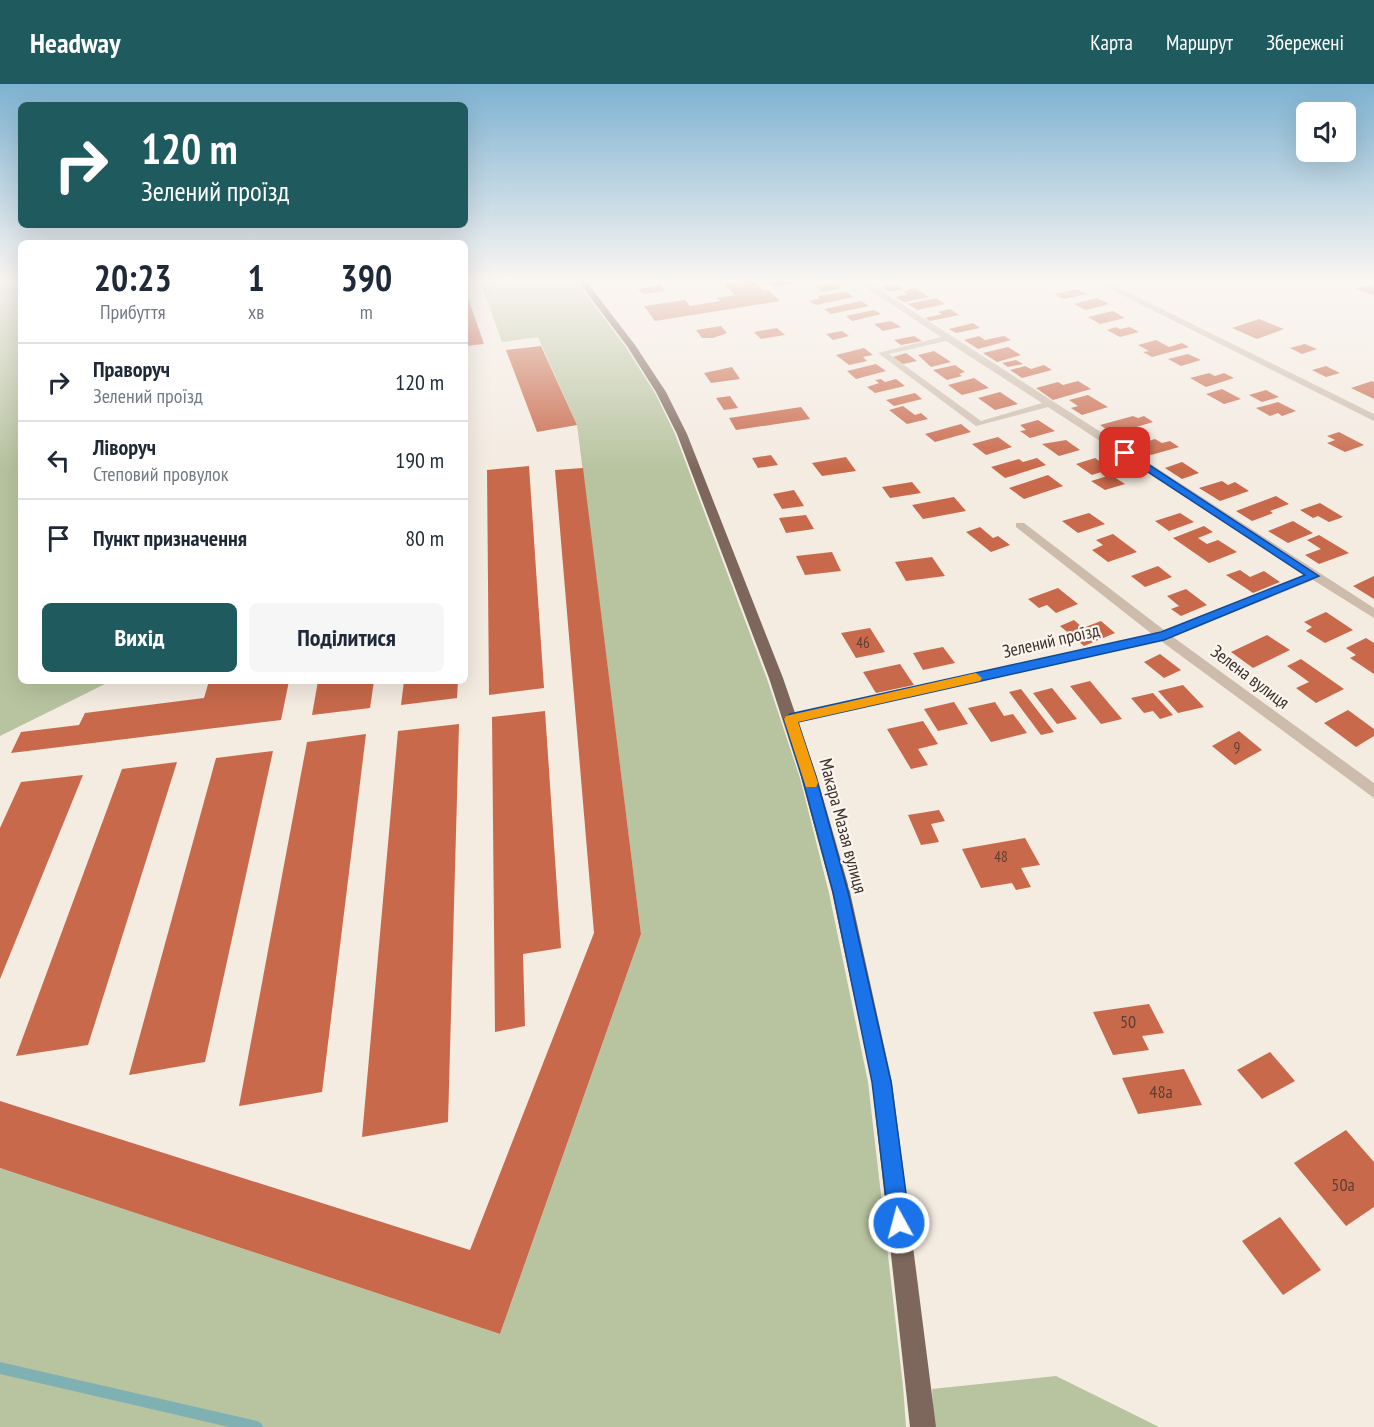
<!DOCTYPE html>
<html lang="uk">
<meta charset="utf-8">
<style>
body{margin:0;font-family:"PT Sans Narrow",sans-serif;background:#f6f6f7;color:#1f2937;height:100vh;display:flex;flex-direction:column;font-size:22px;white-space:nowrap}
*{box-sizing:border-box;margin:0}
p{font-size:20px;color:#747a83}
.icon{flex:none;width:33px;height:33px;fill:none;stroke:currentColor;stroke-width:2;stroke-linecap:round;stroke-linejoin:round}
.map{position:relative;flex:1;overflow:hidden}
.panel{position:absolute;left:18px;top:156px;width:450px;height:444px;display:flex;flex-direction:column;background:#fff;border-radius:9px;box-shadow:0 6px 24px #0002}
.panel>*{flex:none}
.top-card{position:absolute;left:18px;top:18px;width:450px;height:126px;border-radius:9px;box-shadow:0 6px 24px #0002;background:#1f5a5e;color:#fff;overflow:hidden}
.tools{position:absolute;left:1296px;top:18px;display:grid;gap:12px}
.tools a{display:grid;place-items:center;width:60px;height:60px;border-radius:9px;background:#fff;box-shadow:0 6px 24px #0002;font-size:30px}
.pin{position:absolute;display:grid;place-items:center;width:51px;height:51px;color:#fff;margin:-26px;border-radius:12px;box-shadow:0 3px 9px #0006}
.me{position:absolute;width:66px;margin:-33px;rotate:353deg;stroke-linejoin:round;filter:drop-shadow(0 0 4px #0008)}
.turn{display:flex;align-items:center;gap:21px;height:126px;padding:0 24px;font-size:27px}
.turn .icon{width:78px;height:78px;stroke-width:2.5}
.turn b{display:block;font-size:42px;line-height:51px}
.eta{display:flex;justify-content:space-evenly;align-items:center;height:102px;text-align:center}
.eta b{font-size:36px;font-weight:700;line-height:42px}
.action{display:flex;gap:12px;margin-top:auto;padding:12px 24px}
.action a{flex:1;height:69px;border-radius:9px;background:#1f5a5e;color:#fff;font-size:24px;font-weight:700;line-height:69px;text-align:center}
.action a+a{background:#f6f6f7;color:#1f2937}
ul{padding:0;list-style:none}
li{display:flex;align-items:center;gap:18px;height:78px;padding:0 24px;border-top:2px solid #e0e1e3}
li div{flex:1}
li b{display:block;font-size:22px}
li em{font-style:normal}
header{display:flex;align-items:center;gap:36px;box-sizing:border-box;height:84px;padding:0 30px;background:#1f5a5e;color:#fff}
header strong{font-size:28px}
nav{display:flex;gap:33px;margin-inline-start:auto;font-size:21px}
.map>svg:first-child{display:block}
.green{fill:#b8c4a0}
.lines{fill:none;stroke-linecap:round;stroke-linejoin:round}
.stream{fill:#7fb0b2;fill-rule:evenodd}
.building{fill:#c8694b}
.minor{fill:#cdbbac;fill-rule:evenodd}
.major{fill:#7d675c;fill-rule:evenodd}
.route{fill:#1a73e8;stroke:#114b97;stroke-width:1.5}
.slow{fill:#f59e0b}
.labels{text-anchor:middle;stroke-width:4.5;stroke-linejoin:round;paint-order:stroke}
.number-label{font-size:15px;fill:#5e3e33}
.street-label{font-size:18px;fill:#3b302b;stroke:#fbf5ee}
.near-number-label{font-size:18px;fill:#5e3e33}
</style>
<header>
<strong>Headway</strong>
<nav><a>Карта</a><a>Маршрут</a><a>Збережені</a></nav>
</header>
<div class="map">
<svg width="1374" height="1343" viewBox="0 0 1374 1343">
<rect width="100%" height="100%" fill="#f4ebe1"/>
<g class="green">
<polygon points="0,197 21,197 21,597 111,597 0,652"/>
<polygon points="480,197 576,197 625,262 655,309 675,350 767,595 800,694 829,809 868,998 903,1302 906,1343 0,1343 0,1084 500,1250 641,850 577,341 538,253 502,258"/>
<polygon points="1056,1292 1159,1343 934,1343 932,1305"/>
</g>
<g class="lines">
<polygon class="stream" points="0,1278 257,1337 261,1339 263,1343 229,1343 0,1290"/>
</g>
<g class="building">
<polygon points="749,197 753,197 763,206 768,206 780,217 655,237 644,222 685,216 690,222 720,217 717,214 735,211 725,201"/>
<polygon points="766,197 798,197 798,198 774,203"/>
<polygon points="660,201 665,207 643,210 638,205"/>
<polygon points="823,201 837,201 842,204 823,208 816,203"/>
<polygon points="896,201 903,205 890,208 882,203"/>
<polygon points="1367,202 1374,204 1374,211 1355,205"/>
<polygon points="915,204 929,213 904,218 895,213 907,210 903,207"/>
<polygon points="1077,205 1087,210 1064,215 1054,210"/>
<polygon points="465,206 465,205 484,260 465,262"/>
<polygon points="846,208 854,213 816,221 809,217 820,214 817,212"/>
<polygon points="936,214 945,220 917,226 908,220"/>
<polygon points="1097,214 1109,220 1086,226 1074,220"/>
<polygon points="861,217 869,222 831,230 824,225"/>
<polygon points="950,225 959,231 930,237 925,234 942,230 938,228"/>
<polygon points="874,226 881,230 852,237 846,232"/>
<polygon points="1113,227 1125,234 1100,240 1088,233"/>
<polygon points="1259,235 1284,245 1257,255 1232,244"/>
<polygon points="891,237 901,243 883,247 874,240"/>
<polygon points="973,239 980,244 956,249 949,245"/>
<polygon points="721,242 727,249 713,254 702,254 696,246"/>
<polygon points="1116,243 1120,245 1130,243 1139,248 1120,253 1107,246"/>
<polygon points="777,244 785,251 761,255 754,248"/>
<polygon points="842,247 849,252 833,256 826,250"/>
<polygon points="914,252 922,257 901,261 894,256"/>
<polygon points="979,252 985,256 1004,252 1011,256 978,265 964,256"/>
<polygon points="1156,256 1169,263 1182,259 1189,263 1152,273 1143,268 1149,267 1138,261"/>
<polygon points="1305,260 1317,265 1302,270 1290,264"/>
<polygon points="541,262 577,341 537,348 506,266"/>
<polygon points="1008,263 1021,271 997,278 983,269"/>
<polygon points="864,264 873,271 863,273 867,277 849,281 836,271"/>
<polygon points="934,267 951,278 931,283 918,271"/>
<polygon points="906,269 917,277 903,280 893,273"/>
<polygon points="1188,270 1201,276 1181,282 1168,275"/>
<polygon points="1016,276 1023,280 1008,283 1002,279"/>
<polygon points="876,280 886,287 856,295 847,287"/>
<polygon points="955,281 965,288 959,290 962,292 947,296 933,286"/>
<polygon points="1044,281 1052,286 1022,294 1010,286 1025,282 1031,285"/>
<polygon points="1326,282 1340,289 1326,293 1312,286"/>
<polygon points="732,283 740,295 711,299 704,289"/>
<polygon points="1209,289 1215,292 1224,289 1234,294 1206,303 1190,294"/>
<polygon points="974,294 989,304 962,311 948,301"/>
<polygon points="881,295 885,298 896,295 905,302 875,309 867,303 879,299 875,296"/>
<polygon points="1078,297 1091,305 1053,316 1036,304 1058,298 1063,301"/>
<polygon points="1372,297 1374,298 1374,315 1351,304"/>
<polygon points="1222,305 1241,315 1224,320 1206,310"/>
<polygon points="1266,306 1279,313 1262,318 1249,311"/>
<polygon points="1000,308 1018,320 995,326 978,314"/>
<polygon points="915,309 922,315 894,322 886,316"/>
<polygon points="1088,311 1108,323 1082,331 1071,324 1078,322 1069,316"/>
<polygon points="730,312 738,324 724,326 716,314"/>
<polygon points="1278,318 1296,327 1282,332 1278,329 1270,332 1256,324"/>
<polygon points="903,322 915,331 921,329 928,335 907,340 889,326"/>
<polygon points="801,323 810,335 736,346 729,334"/>
<polygon points="1133,332 1138,334 1144,332 1153,338 1113,350 1100,341"/>
<polygon points="1038,336 1055,347 1030,354 1020,347 1026,346 1020,341"/>
<polygon points="961,340 971,348 935,358 925,350"/>
<polygon points="1339,348 1364,361 1345,368 1327,359 1335,356 1327,352"/>
<polygon points="998,353 1012,363 986,371 972,360"/>
<polygon points="1155,355 1162,359 1170,357 1179,363 1151,371 1136,361"/>
<polygon points="1066,356 1080,366 1059,372 1042,360"/>
<polygon points="771,371 778,381 758,384 752,374"/>
<polygon points="846,373 856,387 822,392 812,379"/>
<polygon points="1037,374 1046,381 1005,394 991,383 1019,375 1023,378"/>
<polygon points="1095,374 1111,385 1092,391 1076,380"/>
<polygon points="1182,378 1199,389 1182,395 1165,384"/>
<polygon points="529,382 544,604 489,611 487,386"/>
<polygon points="583,384 641,850 500,1250 0,1084 0,1017 470,1166 594,849 555,386"/>
<polygon points="1048,391 1063,402 1024,415 1009,404"/>
<polygon points="1111,391 1125,400 1105,406 1091,397"/>
<polygon points="1222,397 1228,401 1235,398 1249,407 1220,417 1199,404"/>
<polygon points="912,398 921,409 890,414 882,403"/>
<polygon points="794,406 804,422 782,425 773,410"/>
<polygon points="1276,412 1289,420 1270,427 1273,429 1252,437 1236,427"/>
<polygon points="954,413 966,427 923,435 912,421"/>
<polygon points="1320,419 1343,433 1329,438 1318,432 1313,434 1300,426"/>
<polygon points="1089,429 1105,440 1078,449 1062,437"/>
<polygon points="1180,429 1194,438 1169,447 1155,437"/>
<polygon points="806,431 814,445 786,449 779,434"/>
<polygon points="1293,437 1313,449 1288,459 1268,447"/>
<polygon points="1204,442 1213,448 1198,454 1207,460 1218,456 1237,468 1209,479 1173,454"/>
<polygon points="980,443 993,454 998,452 1010,461 991,468 966,448"/>
<polygon points="1113,450 1137,468 1108,478 1092,466 1103,461 1096,456"/>
<polygon points="1319,451 1349,469 1319,480 1305,471 1321,465 1307,456"/>
<polygon points="832,468 841,487 805,491 796,472"/>
<polygon points="932,473 945,492 906,497 895,478"/>
<polygon points="1158,482 1172,493 1145,503 1131,492"/>
<polygon points="1240,486 1250,493 1264,487 1280,498 1253,509 1226,491"/>
<polygon points="1374,492 1374,515 1353,502"/>
<polygon points="1058,504 1078,520 1056,529 1047,521 1039,524 1028,515"/>
<polygon points="1186,505 1207,521 1181,532 1171,525 1179,522 1167,512"/>
<polygon points="1326,528 1353,546 1325,559 1306,547 1312,543 1304,538"/>
<polygon points="1074,536 1083,544 1101,537 1115,549 1084,562 1060,542"/>
<polygon points="870,544 885,568 856,574 841,549"/>
<polygon points="1267,551 1290,566 1253,584 1231,568"/>
<polygon points="1366,554 1374,559 1374,590 1350,574 1356,571 1346,564"/>
<polygon points="943,563 955,579 923,586 913,569"/>
<polygon points="1160,570 1181,586 1164,594 1144,578"/>
<polygon points="1301,575 1344,605 1316,619 1296,604 1309,598 1287,582"/>
<polygon points="900,580 914,601 876,609 863,588"/>
<polygon points="209,597 289,597 281,636 11,669 21,648 79,641 85,629 204,614"/>
<polygon points="318,597 374,597 370,624 312,631"/>
<polygon points="404,597 458,597 457,614 401,621"/>
<polygon points="1090,597 1122,635 1101,640 1070,602"/>
<polygon points="1183,601 1204,623 1178,629 1158,607"/>
<polygon points="1052,604 1077,635 1057,640 1033,609"/>
<polygon points="1021,605 1054,648 1041,651 1009,608"/>
<polygon points="1153,609 1173,631 1160,635 1153,627 1144,629 1131,614"/>
<polygon points="954,618 968,640 938,647 924,625"/>
<polygon points="995,618 1004,632 1013,630 1027,649 991,658 968,624"/>
<polygon points="1348,626 1374,645 1374,652 1356,663 1324,639"/>
<polygon points="545,627 561,864 523,870 525,942 495,948 492,633"/>
<polygon points="923,637 938,660 918,665 928,681 911,685 887,645"/>
<polygon points="459,640 448,1038 362,1053 398,647"/>
<polygon points="1239,647 1262,666 1235,681 1212,662"/>
<polygon points="366,650 322,1008 239,1022 307,658"/>
<polygon points="273,667 205,978 129,991 216,674"/>
<polygon points="177,678 88,961 16,972 122,685"/>
<polygon points="83,691 0,895 0,744 21,698"/>
<polygon points="939,726 945,737 931,740 939,758 921,761 908,731"/>
<polygon points="1025,754 1040,781 1021,784 1031,803 1016,806 1012,799 981,804 962,765"/>
<polygon points="1149,920 1164,949 1142,952 1149,966 1113,971 1093,928"/>
<polygon points="1270,968 1295,997 1262,1015 1237,986"/>
<polygon points="1184,985 1202,1021 1138,1030 1122,994"/>
<polygon points="1346,1046 1374,1078 1374,1123 1346,1142 1294,1079"/>
<polygon points="1280,1133 1321,1186 1283,1211 1242,1157"/>
</g>
<g class="lines">
<g class="minor">
<path d="M 856,197 L 866,197 L 1374,524 L 1374,534 L 1313,496 L 1173,553 L 1374,699 L 1374,714 L 1161,557 L 790,640 L 785,639 L 783,635 L 785,631 L 790,630 L 1152,550 L 1016,443 L 1016,439 L 1024,439 L 1164,546 L 1305,491 L 1048,323 L 976,342 L 878,269 L 941,253 ZM 946,257 L 1042,319 L 981,337 L 889,270 Z"/>
<polygon points="1094,197 1105,197 1374,330 1374,337"/>
</g>
<polygon class="major" points="578,197 586,197 635,261 666,308 687,350 783,594 817,693 850,808 892,998 936,1343 910,1343 872,998 832,808 801,693 769,594 677,350 656,308 627,262"/>
</g>
<linearGradient id="sky" x2="0" y2="1"><stop stop-color="#7eb2d2"/><stop offset="0.51" stop-color="#faf6f2"/><stop offset="1" stop-color="#faf6f2" stop-opacity="0"/></linearGradient>
<rect width="1374" height="385" fill="url(#sky)"/>
<polygon class="route" points="1122,367 1128,367 1319,492 1164,556 798,638 816,693 848,808 891,998 910,1139 907,1146 899,1149 892,1146 889,1139 872,998 833,808 802,693 784,635 790,630 1161,548 1305,491 1122,371"/>
<polygon class="slow" points="976,589 982,594 980,597 798,638 818,699 816,703 806,703 784,635 786,632"/>
<g class="labels">
<g class="number-label">
<text x="863" y="564">46</text>
<text x="1237" y="669">9</text>
<text x="1001" y="778">48</text>
</g>
<g class="street-label">
<text transform="translate(1051 557) rotate(-13)" y="6">Зелений проїзд</text>
<text transform="translate(1250 593) rotate(37)" y="6">Зелена вулиця</text>
<text transform="translate(843 742) rotate(75)" y="6">Макара Мазая вулиця</text>
</g>
<g class="near-number-label">
<text x="1128" y="944">50</text>
<text x="1161" y="1014">48а</text>
<text x="1343" y="1107">50а</text>
</g>
</g>
</svg>
<div class="tools">
<a><svg class="icon" aria-label="sound" viewBox="0 0 24 24"><path d="M4 9h4l5-4v14l-5-4H4zM17 9q2 3 0 6"/></svg></a>
</div>
<div class="pin" style="left:1125px;top:369px;background:#d93025"><svg class="icon" aria-label="arrive" viewBox="0 0 24 24"><path d="M6 21V4h12l-3 4 3 4H6"/></svg></div>
<svg class="me" style="left:899px;top:1139px" viewBox="-20 -20 40 40"><circle r="17" fill="#1a73e8" stroke="#fff" stroke-width="3"/><path d="M0-11L8 9 0 5-8 9z" fill="#fff"/></svg>
<div class="top-card">
<div class="turn"><svg class="icon" aria-label="right" viewBox="0 0 24 24"><path d="M7 20v-9h11M14 6l5 5-5 5"/></svg><div><b>120 m</b>Зелений проїзд</div></div>
</div>
<section class="panel">
<div class="eta">
<div><b>20:23</b><p>Прибуття</p></div>
<div><b>1</b><p>хв</p></div>
<div><b>390</b><p>m</p></div>
</div>
<ul>
<li><svg class="icon" aria-label="right" viewBox="0 0 24 24"><path d="M7 20v-9h11M14 6l5 5-5 5"/></svg><div><b>Праворуч</b><p>Зелений проїзд</p></div><em>120 m</em></li>
<li><svg class="icon" aria-label="left" viewBox="0 0 24 24"><path d="M17 20v-9H6M10 6l-5 5 5 5"/></svg><div><b>Ліворуч</b><p>Степовий провулок</p></div><em>190 m</em></li>
<li><svg class="icon" aria-label="arrive" viewBox="0 0 24 24"><path d="M6 21V4h12l-3 4 3 4H6"/></svg><div><b>Пункт призначення</b></div><em>80 m</em></li>
</ul>
<div class="action"><a>Вихід</a><a>Поділитися</a></div>
</section>
</div>
